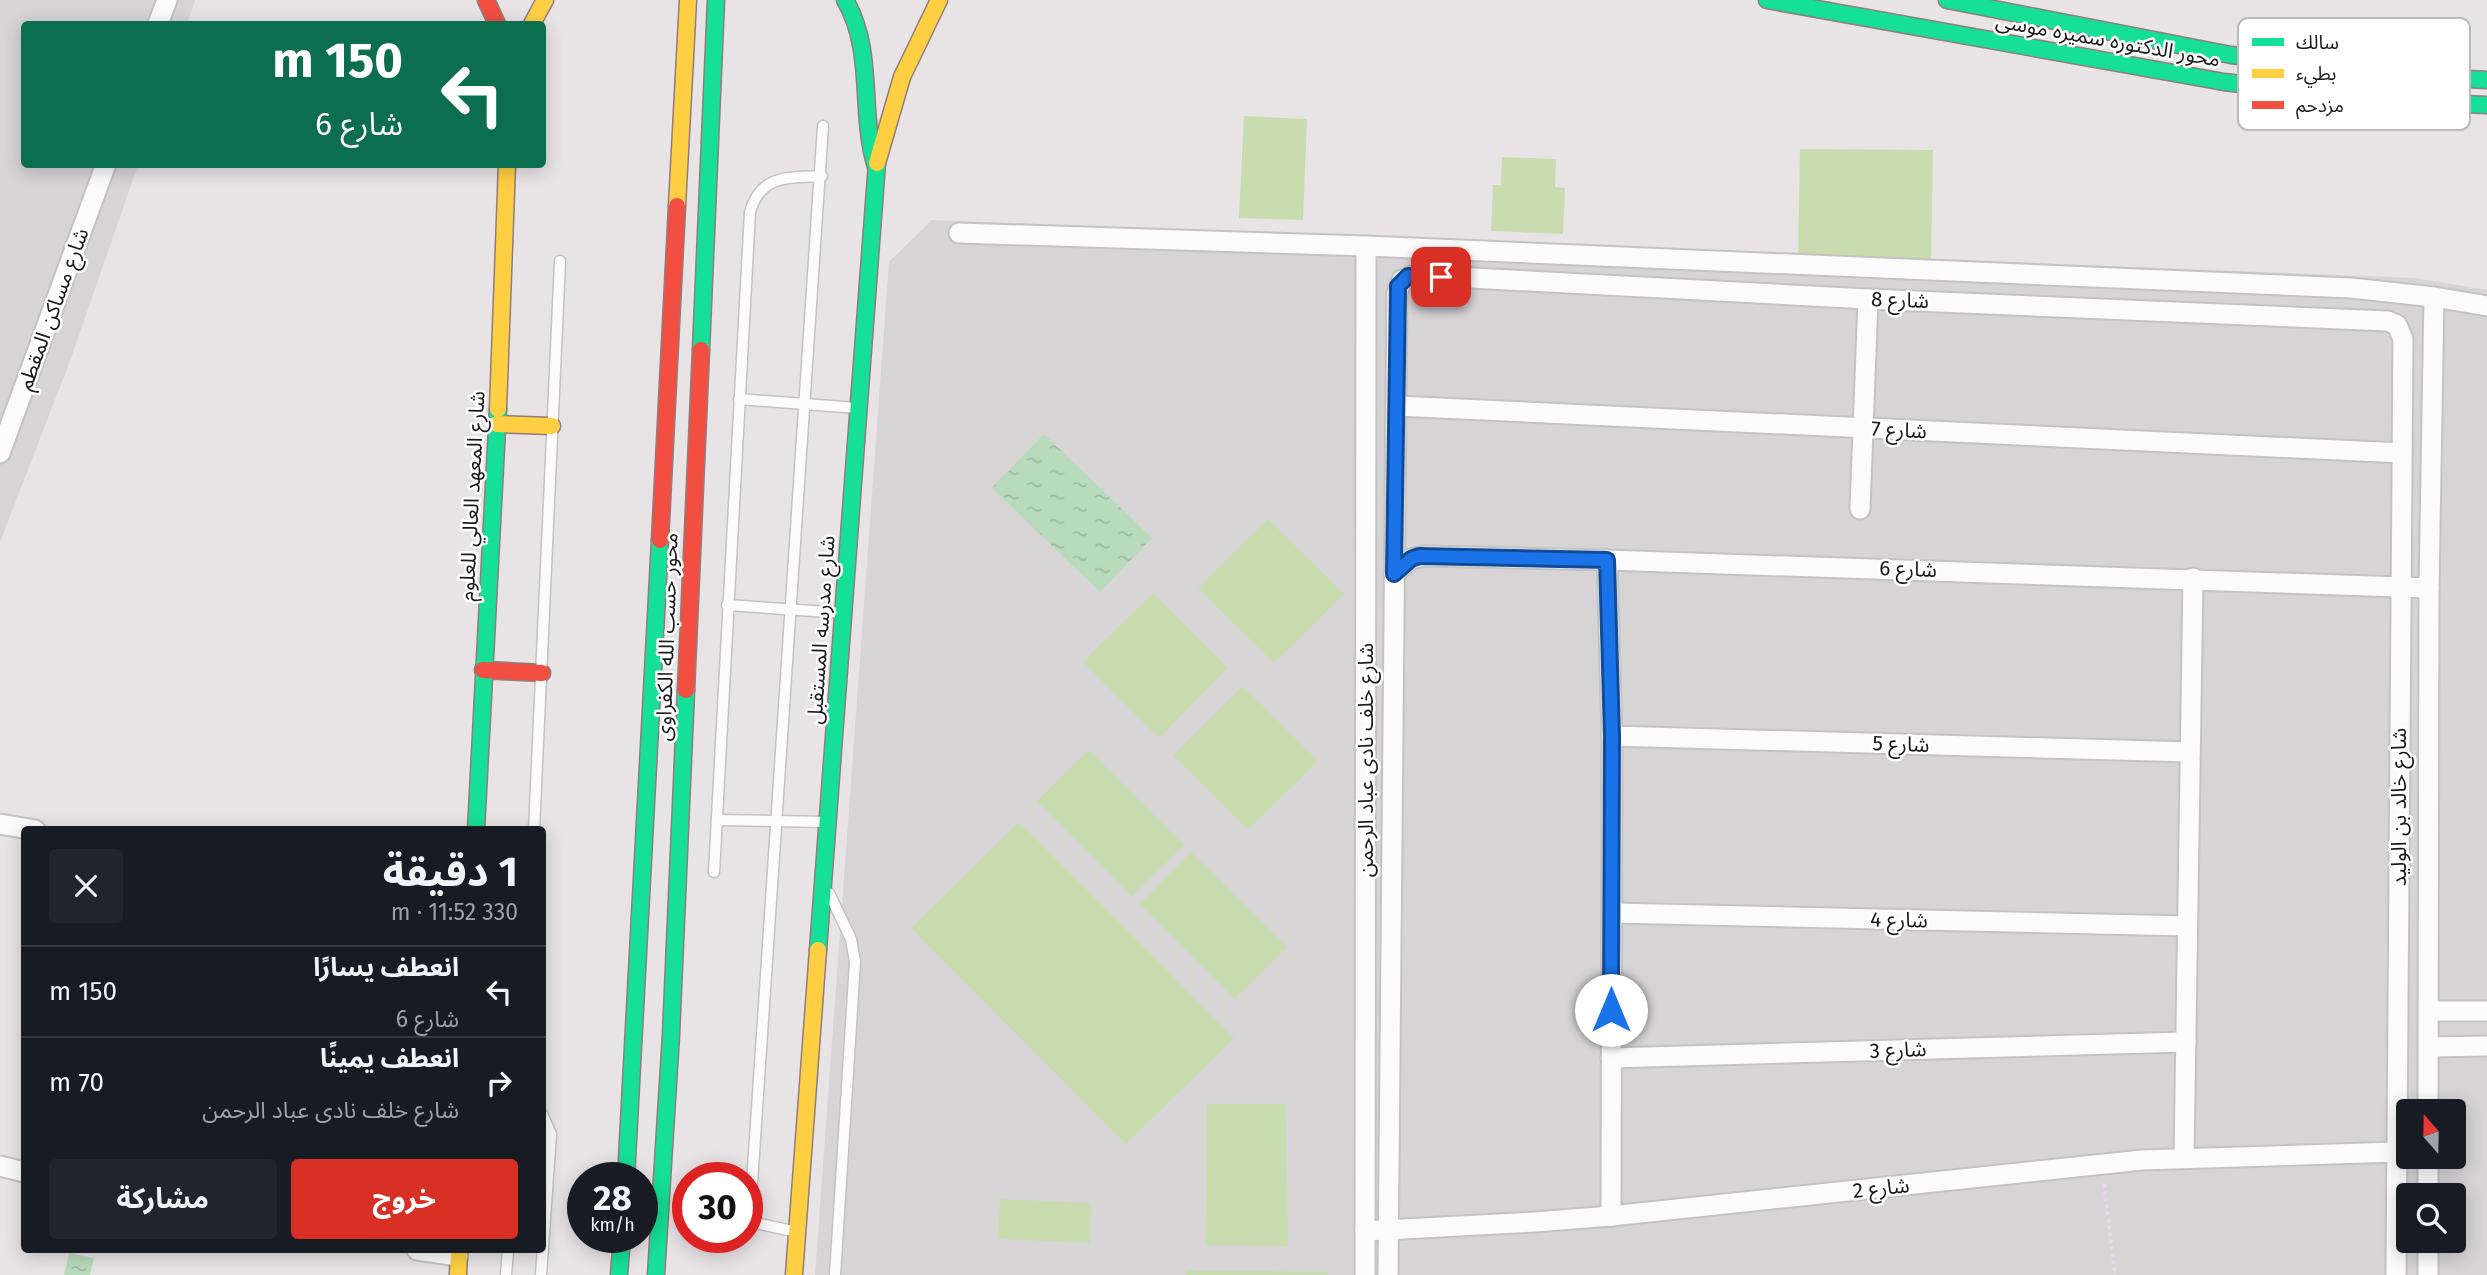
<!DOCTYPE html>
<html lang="ar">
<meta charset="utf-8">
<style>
body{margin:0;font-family:"Fira Sans","Noto Sans Arabic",sans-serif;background:#20242c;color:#f1f3f6;direction:rtl;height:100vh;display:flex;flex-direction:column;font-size:26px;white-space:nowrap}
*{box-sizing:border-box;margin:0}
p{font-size:23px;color:#9ea1a6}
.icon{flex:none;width:38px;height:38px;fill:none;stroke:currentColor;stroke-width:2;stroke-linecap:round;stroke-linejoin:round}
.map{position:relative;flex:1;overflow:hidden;direction:ltr}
.drawer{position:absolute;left:21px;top:826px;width:525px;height:427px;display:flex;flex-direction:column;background:#171b24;border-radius:7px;box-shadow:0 4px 18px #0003;direction:rtl}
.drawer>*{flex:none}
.banner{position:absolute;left:21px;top:21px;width:525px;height:147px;border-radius:7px;box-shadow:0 4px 18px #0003;direction:rtl;background:#0b6e4f;color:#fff;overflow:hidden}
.needle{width:46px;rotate:340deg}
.fabs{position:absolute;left:2396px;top:1099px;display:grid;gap:14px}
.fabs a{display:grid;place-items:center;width:70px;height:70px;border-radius:7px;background:#171b24;box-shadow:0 4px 18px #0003;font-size:35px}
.speed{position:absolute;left:567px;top:1162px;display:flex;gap:14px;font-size:35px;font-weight:700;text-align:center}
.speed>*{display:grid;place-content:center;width:91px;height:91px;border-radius:50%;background:#171b24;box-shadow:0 4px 18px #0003;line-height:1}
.speed small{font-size:18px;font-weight:400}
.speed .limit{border:10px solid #d22;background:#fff;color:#111}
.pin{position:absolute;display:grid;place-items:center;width:60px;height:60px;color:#fff;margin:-30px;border-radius:14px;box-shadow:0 4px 10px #0006}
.me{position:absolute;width:77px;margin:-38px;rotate:0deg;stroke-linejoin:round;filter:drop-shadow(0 0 5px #0008)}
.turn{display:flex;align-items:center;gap:24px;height:147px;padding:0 28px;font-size:32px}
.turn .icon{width:91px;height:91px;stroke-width:2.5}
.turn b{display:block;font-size:49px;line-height:60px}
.round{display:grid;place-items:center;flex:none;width:74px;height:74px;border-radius:7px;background:#20242c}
.summary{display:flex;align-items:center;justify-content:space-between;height:119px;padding:0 28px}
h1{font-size:42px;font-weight:700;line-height:52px}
.primary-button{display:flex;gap:14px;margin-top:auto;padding:14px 28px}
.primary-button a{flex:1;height:80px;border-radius:7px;background:#d93025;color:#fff;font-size:28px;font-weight:700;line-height:80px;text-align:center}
.primary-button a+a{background:#20242c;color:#f1f3f6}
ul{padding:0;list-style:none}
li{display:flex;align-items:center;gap:21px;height:91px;padding:0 28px;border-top:2px solid #363941}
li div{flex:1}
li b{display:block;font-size:26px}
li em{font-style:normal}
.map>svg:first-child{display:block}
.residential{fill:#d7d4d6;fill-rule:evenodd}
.pitch{fill:#c8dcaf}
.water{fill:url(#water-ripples)}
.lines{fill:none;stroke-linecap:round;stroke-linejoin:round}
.lane-casing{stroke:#c4c2c3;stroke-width:13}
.street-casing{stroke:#c4c2c3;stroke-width:23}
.fast-casing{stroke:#917d7e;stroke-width:19}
.slow-casing{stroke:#917d7e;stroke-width:19}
.jam-casing{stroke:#917d7e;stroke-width:19}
.path{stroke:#e8d8e8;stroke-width:3.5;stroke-dasharray:3.5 3.5;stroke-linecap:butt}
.lane{stroke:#fcfbfb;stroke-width:10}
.street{stroke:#fcfbfb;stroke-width:19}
.fast{stroke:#16e098;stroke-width:16}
.slow{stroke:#ffcf43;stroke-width:16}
.jam{stroke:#f24e42;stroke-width:16}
.route-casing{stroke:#114b97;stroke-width:18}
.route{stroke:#1a73e8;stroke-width:12}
.labels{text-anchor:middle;stroke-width:5;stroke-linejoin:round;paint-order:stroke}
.street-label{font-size:21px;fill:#1a1a1a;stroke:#fff}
.key{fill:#fff;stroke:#bababa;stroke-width:2}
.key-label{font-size:19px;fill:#1a1a1a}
</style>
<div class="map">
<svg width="2487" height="1275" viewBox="0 0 2487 1275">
<defs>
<pattern id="water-ripples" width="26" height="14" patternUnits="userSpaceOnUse" patternTransform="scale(1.75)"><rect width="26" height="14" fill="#b8dbbb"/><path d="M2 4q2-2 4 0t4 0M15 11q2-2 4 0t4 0" fill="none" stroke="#9ebba0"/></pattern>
</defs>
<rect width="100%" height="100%" fill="#e8e3e5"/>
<g class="residential">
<polygon points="0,0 195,0 187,24 24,24 24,164 138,165 70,361 0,542"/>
<path d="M 932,220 L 2415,278 L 2487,290 L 2487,1275 L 815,1275 L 889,262 ZM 2408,1111 L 2454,1111 L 2454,1157 L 2408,1157 ZM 2408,1195 L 2454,1195 L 2454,1241 L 2408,1241 Z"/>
</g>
<g class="pitch">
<polygon points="1244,116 1307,119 1303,220 1239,218"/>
<polygon points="1800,149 1933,150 1931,264 1798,262"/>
<polygon points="1502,157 1556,159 1555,187 1565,188 1563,234 1491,231 1493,185 1501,185"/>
<polygon points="1268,519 1344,594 1274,663 1198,588"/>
<polygon points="1153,593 1228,668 1159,738 1083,662"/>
<polygon points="1243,686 1318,761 1248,830 1173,755"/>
<polygon points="1089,750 1184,845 1132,896 1037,801"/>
<polygon points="1019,822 1234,1038 1126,1144 911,928"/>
<polygon points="1191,852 1287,947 1235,999 1140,904"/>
<polygon points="1207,1104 1286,1104 1288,1246 1206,1245"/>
<polygon points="1000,1199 1091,1203 1090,1243 998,1239"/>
<polygon points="1186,1270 1328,1272 1328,1275 1186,1275"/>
</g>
<g class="water">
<polygon points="1044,434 1152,538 1100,592 992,488"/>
<polygon points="69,1253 94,1258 90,1275 64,1275"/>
</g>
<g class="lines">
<g class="lane-casing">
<g id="lane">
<polyline points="739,399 857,408"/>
<polyline points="727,605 842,613"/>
<polyline points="717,820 827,822"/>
<polyline points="534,830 560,261"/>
<path d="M 714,872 L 750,212 C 761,174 788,178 822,176"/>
<polyline points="829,893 851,939 855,962 835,1275"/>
<polyline points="797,1232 756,1223 751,1219 750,1213 823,126"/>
<polyline points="506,1275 508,1250"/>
<polyline points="541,1275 551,1134 542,1114"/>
</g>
</g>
<g class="street-casing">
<g id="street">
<polyline points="158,24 167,0"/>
<polyline points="959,233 1366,246 2351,288 2434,297 2487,306"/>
<polyline points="1396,406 2402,453"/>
<polyline points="0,453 106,164"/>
<polyline points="1860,509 1868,299"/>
<polyline points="1607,560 1612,736 1611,1216"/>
<polyline points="1394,574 1411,559 1425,556 1607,560 2429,588"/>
<polyline points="1612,736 2190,752"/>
<polyline points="0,824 35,830"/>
<polyline points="1612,913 2187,926"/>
<polyline points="2429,1011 2487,1011"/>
<polyline points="2429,1047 2487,1046"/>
<polyline points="1611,1058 2186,1042"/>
<polyline points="2428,1111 2429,588 2434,297"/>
<polyline points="2184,1158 2193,578"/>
<polyline points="0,1166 24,1172"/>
<polyline points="2428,1195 2428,1157"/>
<polyline points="1365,1231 1535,1222 1611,1216 2142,1160 2397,1152"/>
<polyline points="417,1250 458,1256"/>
<polyline points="1365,1275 1366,246"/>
<polyline points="1388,1275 1397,293 1402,280 1415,275 1868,299 2388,321 2397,325 2403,339 2396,1275"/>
<polyline points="2428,1275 2428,1241"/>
</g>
</g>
<g class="fast-casing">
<g id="fast">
<path d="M 845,0 C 875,51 859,112 876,167"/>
<polyline points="1767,0 2224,82 2388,101 2487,105"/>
<polyline points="1947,0 2231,55 2392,75 2487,80"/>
<polyline points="701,350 716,0"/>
<polyline points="476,830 498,409"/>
<polyline points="818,950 877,163"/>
<polyline points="626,1178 660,540"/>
<polyline points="619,1275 622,1237"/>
<polyline points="656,1275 671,1035 686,690"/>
</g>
</g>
<g class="slow-casing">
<g id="slow">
<polyline points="532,24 545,0"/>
<polyline points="877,163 902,77 939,0"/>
<polyline points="677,206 688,0"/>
<polyline points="498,409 507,164"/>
<polyline points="497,424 552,426"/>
<polyline points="458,1275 459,1250"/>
<polyline points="794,1275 818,950"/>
</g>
</g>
<g class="jam-casing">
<g id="jam">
<polyline points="486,0 497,24"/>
<polyline points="660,540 677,206"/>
<polyline points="483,670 542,673"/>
<polyline points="686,690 701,350"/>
</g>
</g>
<polyline class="path" points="2104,1184 2115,1275"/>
<use href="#lane" class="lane"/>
<use href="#street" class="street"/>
<use href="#fast" class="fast"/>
<use href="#slow" class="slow"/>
<use href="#jam" class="jam"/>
</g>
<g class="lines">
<g class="route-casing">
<polyline id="route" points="1441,277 1408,276 1398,286 1394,574 1411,559 1419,556 1607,560 1612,736 1611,1010"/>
</g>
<use href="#route" class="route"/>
</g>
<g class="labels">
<g class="street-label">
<text transform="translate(2108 40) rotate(10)" y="7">محور الدكتوره سميره موسى</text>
<text transform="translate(1900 300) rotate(2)" y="7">شارع 8</text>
<text transform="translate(53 309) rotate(-70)" y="7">شارع مساكن المقطم</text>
<text transform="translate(1899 430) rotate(3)" y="7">شارع 7</text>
<text transform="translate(472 496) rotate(-87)" y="7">شارع المعهد العالي للعلوم</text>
<text transform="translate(1908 569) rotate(2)" y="7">شارع 6</text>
<text transform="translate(821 630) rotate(-86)" y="7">شارع مدرسه المستقبل</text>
<text transform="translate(667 637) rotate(-88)" y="7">محور حسب الله الكفراوى</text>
<text transform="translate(1901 744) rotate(2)" y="7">شارع 5</text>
<text transform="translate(1366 760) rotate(-90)" y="7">شارع خلف نادى عباد الرحمن</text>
<text transform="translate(2399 807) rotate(-90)" y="7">شارع خالد بن الوليد</text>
<text transform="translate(1899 920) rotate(1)" y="7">شارع 4</text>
<text transform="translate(1898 1050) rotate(-2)" y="7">شارع 3</text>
<text transform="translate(1881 1188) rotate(-6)" y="7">شارع 2</text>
</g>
</g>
<rect x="2238" y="18" width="232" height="112" rx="10" class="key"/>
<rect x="2252" y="38" width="32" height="8" fill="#16e098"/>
<rect x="2252" y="69" width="32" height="9" fill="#ffcf43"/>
<rect x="2252" y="101" width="32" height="8" fill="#f24e42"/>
<g class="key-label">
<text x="2296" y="49">سالك</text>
<text x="2296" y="80">بطيء</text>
<text x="2296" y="112">مزدحم</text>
</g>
</svg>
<div class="fabs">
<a><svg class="needle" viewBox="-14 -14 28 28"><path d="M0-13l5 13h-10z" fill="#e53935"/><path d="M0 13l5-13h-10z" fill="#9ea1a6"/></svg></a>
<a><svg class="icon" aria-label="search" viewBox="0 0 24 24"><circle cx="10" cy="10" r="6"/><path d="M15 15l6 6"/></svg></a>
</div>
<div class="speed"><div>28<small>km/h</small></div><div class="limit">30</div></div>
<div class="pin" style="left:1441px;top:277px;background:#d93025"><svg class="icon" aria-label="arrive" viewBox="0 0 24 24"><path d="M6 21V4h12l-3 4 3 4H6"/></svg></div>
<svg class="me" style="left:1611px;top:1010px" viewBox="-20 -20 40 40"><circle r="19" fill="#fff"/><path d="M0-13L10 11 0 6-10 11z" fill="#1a73e8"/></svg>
<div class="banner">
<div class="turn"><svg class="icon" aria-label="left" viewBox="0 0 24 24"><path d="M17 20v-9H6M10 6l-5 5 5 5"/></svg><div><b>150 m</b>شارع 6</div></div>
</div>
<section class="drawer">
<div class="summary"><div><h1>1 دقيقة</h1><p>330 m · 11:52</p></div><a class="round"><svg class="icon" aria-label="close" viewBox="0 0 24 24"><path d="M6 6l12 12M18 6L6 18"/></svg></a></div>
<ul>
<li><svg class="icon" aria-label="left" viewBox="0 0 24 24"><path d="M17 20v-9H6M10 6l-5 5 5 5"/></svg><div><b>انعطف يسارًا</b><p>شارع 6</p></div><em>150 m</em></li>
<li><svg class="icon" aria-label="right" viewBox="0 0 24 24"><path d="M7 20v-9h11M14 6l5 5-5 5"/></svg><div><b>انعطف يمينًا</b><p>شارع خلف نادى عباد الرحمن</p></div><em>70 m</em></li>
</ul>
<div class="primary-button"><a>خروج</a><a>مشاركة</a></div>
</section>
</div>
